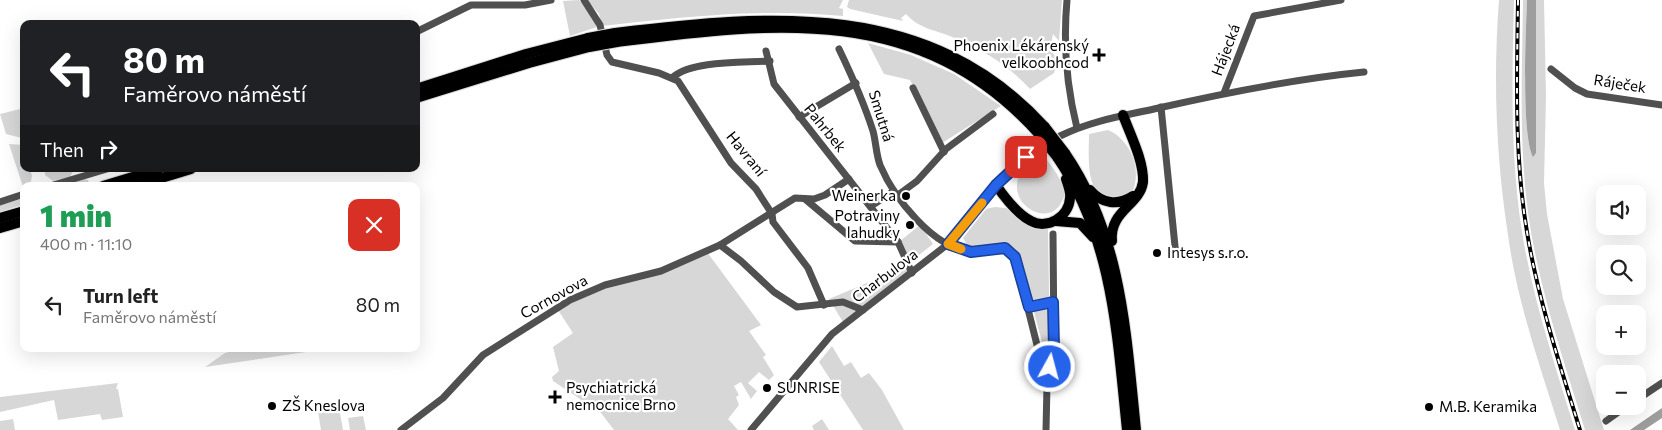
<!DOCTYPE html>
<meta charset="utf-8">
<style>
body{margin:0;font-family:Commissioner,sans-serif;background:#f2f2f2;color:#222;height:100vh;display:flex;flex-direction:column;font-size:19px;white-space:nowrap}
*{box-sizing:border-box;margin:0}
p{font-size:16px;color:#767676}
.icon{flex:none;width:28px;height:28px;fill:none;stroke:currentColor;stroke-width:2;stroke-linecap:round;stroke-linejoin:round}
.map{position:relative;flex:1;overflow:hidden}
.sheet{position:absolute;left:20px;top:182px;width:400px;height:170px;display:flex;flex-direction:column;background:#fff;border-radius:10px;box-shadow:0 5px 20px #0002}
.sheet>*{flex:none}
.banner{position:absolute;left:20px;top:20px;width:400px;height:152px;border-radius:10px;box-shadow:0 5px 20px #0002;background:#202124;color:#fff;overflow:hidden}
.buttons{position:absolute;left:1596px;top:185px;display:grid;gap:10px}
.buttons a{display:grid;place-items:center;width:50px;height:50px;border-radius:10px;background:#fff;box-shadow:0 5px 20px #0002;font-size:25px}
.pin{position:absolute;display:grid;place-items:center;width:42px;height:42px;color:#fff;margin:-21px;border-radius:10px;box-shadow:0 2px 8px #0006}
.me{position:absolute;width:55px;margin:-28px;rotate:7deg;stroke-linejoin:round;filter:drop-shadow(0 0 4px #0008)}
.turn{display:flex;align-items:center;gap:18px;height:105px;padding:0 20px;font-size:22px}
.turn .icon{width:65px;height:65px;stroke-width:2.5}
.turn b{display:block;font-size:35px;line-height:42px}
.then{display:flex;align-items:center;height:48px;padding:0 20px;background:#0003;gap:10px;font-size:19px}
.round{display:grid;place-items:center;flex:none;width:52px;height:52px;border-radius:10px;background:#f2f2f2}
.overview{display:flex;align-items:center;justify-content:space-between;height:85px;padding:0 20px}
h1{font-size:30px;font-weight:800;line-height:38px;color:#1e9e55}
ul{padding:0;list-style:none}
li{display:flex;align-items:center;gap:15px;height:75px;padding:0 20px}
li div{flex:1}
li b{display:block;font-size:19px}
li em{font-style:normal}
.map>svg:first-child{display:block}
.green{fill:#d7d7d7}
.water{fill:#9e9e9e}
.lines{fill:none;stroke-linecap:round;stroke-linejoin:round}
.highway-casing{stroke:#dbdbdb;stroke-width:12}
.minor{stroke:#505050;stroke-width:7}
.highway{stroke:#000;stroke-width:10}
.rail-casing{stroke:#000;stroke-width:4}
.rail{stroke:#fff;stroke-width:2;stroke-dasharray:5.5;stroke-linecap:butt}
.highway-bridge-casing{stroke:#dbdbdb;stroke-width:12;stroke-linecap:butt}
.highway-bridge{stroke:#000;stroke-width:10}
.route-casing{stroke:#184099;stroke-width:12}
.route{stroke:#2563eb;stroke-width:9}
.slow{stroke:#f59e0b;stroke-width:9}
.poi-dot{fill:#000;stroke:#fff;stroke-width:2}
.labels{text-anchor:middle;stroke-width:4.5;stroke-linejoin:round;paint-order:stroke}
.poi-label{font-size:15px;fill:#000;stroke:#fff;text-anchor:start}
.street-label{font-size:15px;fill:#000;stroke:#fff}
</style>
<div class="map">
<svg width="1662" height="430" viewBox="0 0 1662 430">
<rect width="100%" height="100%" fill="#fff"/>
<g class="green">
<polygon points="579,0 593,18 597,27 570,36 563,1"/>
<path d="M 587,0 L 843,0 L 839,8 L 843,9 L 843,16 C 762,8 683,17 602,26 L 599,14 Z"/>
<path d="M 849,0 L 1062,0 L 1059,41 L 1053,34 L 1050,49 L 1058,60 L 1054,73 L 1030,89 C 1009,66 985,51 957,39 C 938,30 920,30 906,14 L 901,18 L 903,21 L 850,9 L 847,7 Z"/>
<path d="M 1499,0 L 1514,0 C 1512,78 1510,155 1522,232 C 1533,300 1555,365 1575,430 L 1560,430 C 1540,366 1517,302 1508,235 C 1496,158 1493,78 1499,0 Z"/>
<path d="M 1523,0 L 1527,0 C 1526,28 1521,137 1533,156 L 1536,153 L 1536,0 L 1544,0 L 1546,96 L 1544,183 L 1547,214 L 1563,299 L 1604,430 L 1585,430 C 1565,365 1543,300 1531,232 C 1518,155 1522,77 1523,0 Z"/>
<polygon points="868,43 911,55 954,74 1001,106 942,143 910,80 884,74"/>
<polygon points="24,108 22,138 6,134 0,114"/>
<path d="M 1108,130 C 1130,139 1143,170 1132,193 L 1114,200 C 1109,198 1103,196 1099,193 C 1086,183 1089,149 1089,134 Z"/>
<polygon points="9,144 24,145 24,153 21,154 24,169 30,169 32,176 30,186 24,186 24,190"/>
<path d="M 1043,154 C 1050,165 1059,174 1063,187 C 1065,191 1065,197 1062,201 C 1048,233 995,197 1027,165 C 1031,160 1038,157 1043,154 Z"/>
<polygon points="45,169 74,169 70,177 53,181 45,175"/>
<polygon points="83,179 88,180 89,183 80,186 61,186"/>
<polygon points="24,198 24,204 0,212 0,205"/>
<path d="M 995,207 L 1006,208 L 1032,228 L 1048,229 L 1050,353 L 1045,353 L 1018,253 C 1002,234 988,250 967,245 L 963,238 L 986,209 Z"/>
<polygon points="920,225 933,244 910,262 900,241"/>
<polygon points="707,252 761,325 749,331 766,355 763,357 774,375 769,380 759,372 748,383 757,391 751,399 741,382 734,386 739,395 736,397 739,405 728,419 738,430 614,430 601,413 553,381 552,377 559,371 553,347 573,333 558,310 594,292"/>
<polygon points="907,266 907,274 843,322 829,299"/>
<polygon points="832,346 844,366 851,362 861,378 869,373 882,390 904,430 863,430 819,362"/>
<polygon points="241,349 285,349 306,352 205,367 225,353"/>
<polygon points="118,383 116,389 118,389 123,417 102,420 100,414 58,420 54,400 0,412 0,397"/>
<polygon points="339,407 343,430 321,430 318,411"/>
<polygon points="363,416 366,430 350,430 348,418"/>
<polygon points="13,419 15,430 0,430 0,421"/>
<polygon points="822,419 829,430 814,430 812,426"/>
</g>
<g class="water">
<path d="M 1527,0 L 1536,0 L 1536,153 L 1533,157 C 1521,134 1526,30 1527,0 Z"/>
<polygon points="1662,408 1662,418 1644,430 1630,430"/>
</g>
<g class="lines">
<g class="highway-casing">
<g id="highway">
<path d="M 615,33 C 773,14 929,0 1045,127"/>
<path d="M 617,42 C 774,22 921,3 1038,133"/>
<polyline points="416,89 526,54 588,38"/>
<polyline points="416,98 529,63 589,47"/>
<path d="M 1065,153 C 1122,236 1126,333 1136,430"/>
<path d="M 1057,157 C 1113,239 1117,335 1127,430"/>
<path d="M 996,185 C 1005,198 1017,214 1031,221 C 1047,230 1069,217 1070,198 C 1071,192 1068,185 1066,179"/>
<polyline points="103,186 159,169"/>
<polyline points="135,186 191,169"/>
<path d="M 1090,190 C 1102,204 1118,206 1133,196"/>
<polyline points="0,218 24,211"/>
<polyline points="1056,221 1080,223 1093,237"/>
<polyline points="0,228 24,221"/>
<path d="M 1112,241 C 1109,211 1140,205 1143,182 C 1144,161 1130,134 1123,115"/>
</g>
</g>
<g class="minor">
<polyline points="584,0 600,25 607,55 612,62 659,73 678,81 731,163 756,189 772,214 773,222 808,268 824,305"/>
<path d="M 1067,0 C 1063,44 1066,84 1077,128"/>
<polyline points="416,32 471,5 525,5 551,0"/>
<path d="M 839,49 C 852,76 864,103 873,131 C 876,142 876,154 880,165 C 894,198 933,248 971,252 C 983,254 994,247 1005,248 L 1015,257 L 1047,385"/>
<polyline points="766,51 774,84 898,242 912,273"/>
<polyline points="1551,69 1575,88 1587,94 1662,105"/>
<path d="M 673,77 C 693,60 744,63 770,61"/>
<polyline points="913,88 944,152"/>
<polyline points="1224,93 1254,16 1341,0"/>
<polyline points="1161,107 1176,256"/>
<polyline points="799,117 856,83"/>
<path d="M 1060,136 C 1090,121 1122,116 1154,109 C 1224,93 1293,79 1364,72"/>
<polyline points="50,186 107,169"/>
<polyline points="898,195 917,181 946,149 993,114"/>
<polyline points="805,199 855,241 898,242"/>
<polyline points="0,202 24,194"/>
<polyline points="871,206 894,191"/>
<polyline points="720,245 741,261 774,292 797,307 843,302 863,310"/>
<polyline points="1029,307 1053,302"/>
<polyline points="1638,399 1662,383"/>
<polyline points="1606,421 1627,406"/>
<polyline points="401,430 443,398 483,355 570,300 605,285 661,271 720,245 795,198 814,199 825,195 849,179"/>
<polyline points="751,430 832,334 948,244 996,185 1015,165 1039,148"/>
<polyline points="1046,430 1047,385 1054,349 1053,234"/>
</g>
<use href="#highway" class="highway"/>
<g class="rail-casing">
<path id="rail" d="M 1518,0 C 1517,77 1514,155 1527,232 C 1538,299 1560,365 1580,430"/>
</g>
<use href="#rail" class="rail"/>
<g class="highway-bridge-casing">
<g id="highway-bridge">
<polyline points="588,38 615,33"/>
<polyline points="589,47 617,42"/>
<polyline points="1045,127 1065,153"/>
<polyline points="1038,133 1057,157"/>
</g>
</g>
<use href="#highway-bridge" class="highway-bridge"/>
</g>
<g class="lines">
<g class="route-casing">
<polyline id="route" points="1026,157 996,185 948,244 971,252 1005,248 1015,257 1029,307 1053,302 1054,349 1050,367"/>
</g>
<use href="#route" class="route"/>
<polyline class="slow" points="961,249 948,244 982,203"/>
</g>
<g class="poi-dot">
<path d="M1096.5 47.5h5v5h5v5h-5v5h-5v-5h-5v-5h5z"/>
<circle cx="906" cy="196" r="5"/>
<circle cx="910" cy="225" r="5"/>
<circle cx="1157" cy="253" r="5"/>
<circle cx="767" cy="388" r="5"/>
<path d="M552.5 389.5h5v5h5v5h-5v5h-5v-5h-5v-5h5z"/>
<circle cx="272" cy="406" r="5"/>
<circle cx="1429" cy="407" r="5"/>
</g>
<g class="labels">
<g class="poi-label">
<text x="1089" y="51" text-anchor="end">Phoenix Lékárenský<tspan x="1089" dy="17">velkoobhcod</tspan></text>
<text x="896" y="201" text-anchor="end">Weinerka</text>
<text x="900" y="221" text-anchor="end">Potraviny<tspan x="900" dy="17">lahudky</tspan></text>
<text x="1167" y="258">Intesys s.r.o.</text>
<text x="566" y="393">Psychiatrická<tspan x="566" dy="17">nemocnice Brno</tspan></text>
<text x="777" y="393">SUNRISE</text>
<text x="282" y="411">ZŠ Kneslova</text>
<text x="1439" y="412">M.B. Keramika</text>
</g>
<g class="street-label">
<text transform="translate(1226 50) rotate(-69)" y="5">Hájecká</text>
<text transform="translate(1620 84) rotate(9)" y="5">Ráječek</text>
<text transform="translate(881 116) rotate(73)" y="5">Smutná</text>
<text transform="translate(825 128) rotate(51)" y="5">Pahrbek</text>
<text transform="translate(746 154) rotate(51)" y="5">Havraní</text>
<text transform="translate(885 276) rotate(-37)" y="5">Charbulova</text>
<text transform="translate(554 297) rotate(-29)" y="5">Cornovova</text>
</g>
</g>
</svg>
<div class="buttons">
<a><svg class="icon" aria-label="sound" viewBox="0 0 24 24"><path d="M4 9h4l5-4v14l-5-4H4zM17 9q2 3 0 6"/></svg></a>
<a><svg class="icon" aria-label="search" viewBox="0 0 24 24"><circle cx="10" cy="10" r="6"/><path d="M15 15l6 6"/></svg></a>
<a>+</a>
<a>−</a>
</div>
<div class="pin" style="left:1026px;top:157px;background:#d93025"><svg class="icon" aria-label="arrive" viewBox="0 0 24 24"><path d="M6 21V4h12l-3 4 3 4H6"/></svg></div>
<svg class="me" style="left:1050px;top:367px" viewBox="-20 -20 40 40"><circle r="17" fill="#2563eb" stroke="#fff" stroke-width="3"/><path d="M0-11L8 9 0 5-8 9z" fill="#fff"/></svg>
<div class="banner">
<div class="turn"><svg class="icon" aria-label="left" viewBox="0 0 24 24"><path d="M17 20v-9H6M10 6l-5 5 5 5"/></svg><div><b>80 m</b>Faměrovo náměstí</div></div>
<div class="then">Then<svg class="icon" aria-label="right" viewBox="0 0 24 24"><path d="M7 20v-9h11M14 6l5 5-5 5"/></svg></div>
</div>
<section class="sheet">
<div class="overview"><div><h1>1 min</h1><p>400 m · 11:10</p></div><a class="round" style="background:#d93025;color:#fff"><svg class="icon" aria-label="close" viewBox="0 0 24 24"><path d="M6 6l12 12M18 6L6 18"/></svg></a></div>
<ul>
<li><svg class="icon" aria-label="left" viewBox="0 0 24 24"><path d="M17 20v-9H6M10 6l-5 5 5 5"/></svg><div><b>Turn left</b><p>Faměrovo náměstí</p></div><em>80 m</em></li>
</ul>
</section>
</div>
